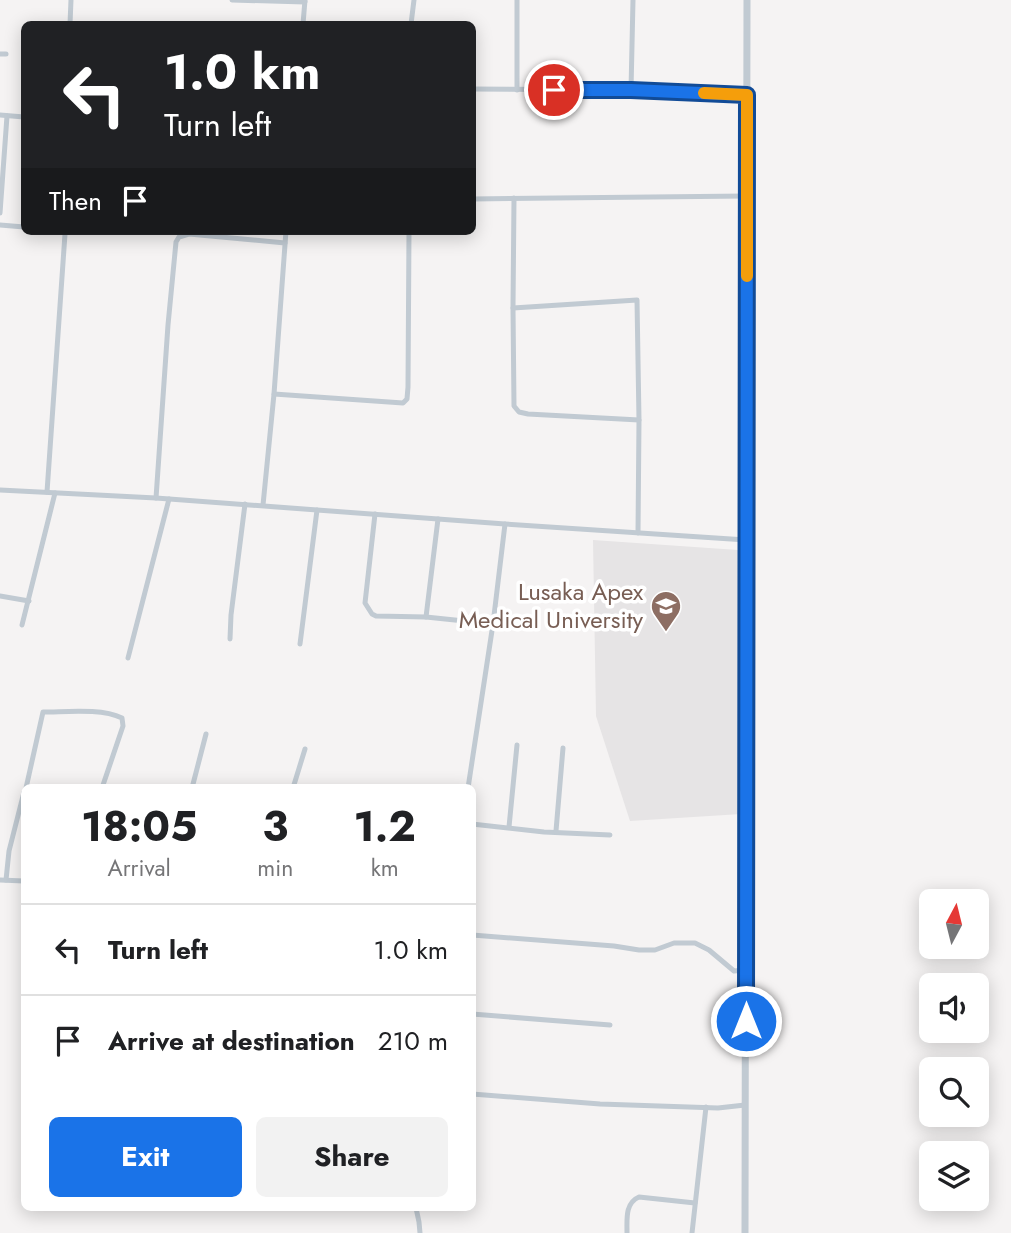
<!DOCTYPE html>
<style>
body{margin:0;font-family:Jost,sans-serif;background:#f2f2f2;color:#202124;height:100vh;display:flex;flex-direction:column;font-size:26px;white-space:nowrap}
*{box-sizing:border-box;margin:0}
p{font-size:23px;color:#757577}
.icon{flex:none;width:38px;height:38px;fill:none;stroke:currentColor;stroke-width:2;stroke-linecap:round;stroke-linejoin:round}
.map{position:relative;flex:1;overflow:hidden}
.side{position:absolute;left:21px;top:784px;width:455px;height:427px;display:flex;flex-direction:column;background:#fff;border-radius:10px;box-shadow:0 4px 18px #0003}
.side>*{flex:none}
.hud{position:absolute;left:21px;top:21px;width:455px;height:214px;border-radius:10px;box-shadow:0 4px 18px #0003;background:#202124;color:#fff;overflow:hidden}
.needle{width:46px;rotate:7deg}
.tools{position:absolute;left:919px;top:889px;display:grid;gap:14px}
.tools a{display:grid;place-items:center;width:70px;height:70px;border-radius:10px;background:#fff;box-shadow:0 4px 18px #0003;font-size:35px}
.pin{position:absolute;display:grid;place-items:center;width:60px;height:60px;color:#fff;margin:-30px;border:4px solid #fff;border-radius:50%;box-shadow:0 2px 7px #0007}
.me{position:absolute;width:77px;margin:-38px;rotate:0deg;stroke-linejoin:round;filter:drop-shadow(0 0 5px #0008)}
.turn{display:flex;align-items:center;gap:24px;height:147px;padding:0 28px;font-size:32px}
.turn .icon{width:91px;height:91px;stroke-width:2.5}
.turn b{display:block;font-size:49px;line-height:60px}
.then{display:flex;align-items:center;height:66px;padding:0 28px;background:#0003;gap:14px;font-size:26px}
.eta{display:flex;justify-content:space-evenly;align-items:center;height:119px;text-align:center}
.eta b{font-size:42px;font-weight:700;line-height:49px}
.primary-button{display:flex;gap:14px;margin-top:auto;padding:14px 28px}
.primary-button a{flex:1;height:80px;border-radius:10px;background:#1a73e8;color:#fff;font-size:28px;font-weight:700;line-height:80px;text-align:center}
.primary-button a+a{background:#f2f2f2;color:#202124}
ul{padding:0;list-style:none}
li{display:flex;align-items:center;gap:21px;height:91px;padding:0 28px;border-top:2px solid #e0e0e0}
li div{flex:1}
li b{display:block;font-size:26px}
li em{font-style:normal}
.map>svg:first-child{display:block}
.education{fill:#e6e4e5}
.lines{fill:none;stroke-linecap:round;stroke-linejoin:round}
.minor{stroke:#c1cad2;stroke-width:5}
.tertiary{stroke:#c1cad2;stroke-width:7}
.route-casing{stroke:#114b97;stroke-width:18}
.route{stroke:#1a73e8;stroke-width:12}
.slow{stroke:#f59e0b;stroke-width:12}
.labels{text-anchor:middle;stroke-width:7;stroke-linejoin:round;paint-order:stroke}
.education-label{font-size:24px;fill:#785e54;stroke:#fff;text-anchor:end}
</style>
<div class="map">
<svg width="1011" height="1233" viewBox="0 0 1011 1233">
<rect width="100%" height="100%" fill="#f5f3f3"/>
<polygon class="education" points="593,540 738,550 741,814 630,821 596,716"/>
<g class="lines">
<g class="minor">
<polyline points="232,0 305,2"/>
<polyline points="70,24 71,0"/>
<polyline points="303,24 305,0"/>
<polyline points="411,24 414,0"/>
<polyline points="0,54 6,54"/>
<polyline points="472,89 631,90 747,95"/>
<polyline points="517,90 517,0"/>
<polyline points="631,90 633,0"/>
<polyline points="0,115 24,117"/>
<polyline points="514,198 513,308 514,406 519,412 528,414 639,420"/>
<polyline points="472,199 746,196"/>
<polyline points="0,213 7,116"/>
<polyline points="0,225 24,227"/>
<polyline points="513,308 637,300 639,420 638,533"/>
<polyline points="274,394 403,403 407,399 408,387 409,231"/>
<polyline points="0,490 156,498 505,524 746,540"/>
<polyline points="47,492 65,234 64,231"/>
<polyline points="156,498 168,325 176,242 179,237 189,234 285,243"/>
<polyline points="263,505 274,394 286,231"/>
<polyline points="375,514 365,603 372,614 376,616 426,617 493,624"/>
<polyline points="0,596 29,601"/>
<polyline points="426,617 438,519"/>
<polyline points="22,625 55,493"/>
<polyline points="230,639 231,615 245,504"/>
<polyline points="300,644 317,510"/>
<polyline points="128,658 169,499"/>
<path d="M 26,788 L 43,712 C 66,712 101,708 122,718 L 123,726 L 102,788"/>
<polyline points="192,788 206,734"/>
<polyline points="293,788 305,749"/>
<polyline points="468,788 493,624 505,524"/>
<polyline points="472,824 544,832 610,835"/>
<polyline points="509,827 517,745"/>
<polyline points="556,831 563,748"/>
<polyline points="0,880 24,881"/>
<polyline points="6,880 9,851 24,792"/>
<polyline points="472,935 614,946 639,950 655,950 674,943 695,943 709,950 734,971 746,970"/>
<polyline points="472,1014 610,1025"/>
<polyline points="472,1094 600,1104 718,1108 745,1105"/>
<polyline points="416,1208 419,1222 420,1233"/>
<path d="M 627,1233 C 627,1219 625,1203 639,1197 L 695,1203"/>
<polyline points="692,1233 706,1107"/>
</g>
<polyline class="tertiary" points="745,1233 747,0"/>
</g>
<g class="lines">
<g class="route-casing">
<polyline id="route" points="554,90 631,90 747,95 746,1021"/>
</g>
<use href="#route" class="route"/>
<polyline class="slow" points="704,93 747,95 747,276"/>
</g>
<defs>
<g id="university-pin" transform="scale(1.575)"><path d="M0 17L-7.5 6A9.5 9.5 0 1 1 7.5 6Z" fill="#8d6e63" stroke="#fff"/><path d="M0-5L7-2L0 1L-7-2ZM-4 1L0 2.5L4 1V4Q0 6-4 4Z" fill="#fff"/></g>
</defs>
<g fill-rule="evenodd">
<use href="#university-pin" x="666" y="606"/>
</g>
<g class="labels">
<g class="education-label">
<text x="643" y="600">Lusaka Apex<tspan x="643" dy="28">Medical University</tspan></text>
</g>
</g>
</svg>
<div class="tools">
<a><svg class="needle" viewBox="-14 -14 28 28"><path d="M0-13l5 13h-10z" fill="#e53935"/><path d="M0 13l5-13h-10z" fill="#757577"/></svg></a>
<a><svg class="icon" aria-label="sound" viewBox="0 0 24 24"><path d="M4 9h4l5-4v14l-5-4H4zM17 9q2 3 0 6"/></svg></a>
<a><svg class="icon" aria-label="search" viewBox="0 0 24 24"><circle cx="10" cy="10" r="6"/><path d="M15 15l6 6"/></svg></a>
<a><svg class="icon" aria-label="layers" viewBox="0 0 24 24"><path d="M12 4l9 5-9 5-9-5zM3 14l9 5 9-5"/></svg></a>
</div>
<div class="pin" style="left:554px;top:90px;background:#d93025"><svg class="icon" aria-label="arrive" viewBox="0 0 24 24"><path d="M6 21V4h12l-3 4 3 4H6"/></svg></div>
<svg class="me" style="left:746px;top:1021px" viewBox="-20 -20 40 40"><circle r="17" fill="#1a73e8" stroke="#fff" stroke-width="3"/><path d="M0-11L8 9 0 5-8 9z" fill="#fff"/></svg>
<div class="hud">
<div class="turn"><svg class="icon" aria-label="left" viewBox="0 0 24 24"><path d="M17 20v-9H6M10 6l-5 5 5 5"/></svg><div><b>1.0 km</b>Turn left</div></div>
<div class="then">Then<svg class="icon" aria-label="arrive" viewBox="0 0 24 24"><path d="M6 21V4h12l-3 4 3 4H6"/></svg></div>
</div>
<section class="side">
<div class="eta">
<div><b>18:05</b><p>Arrival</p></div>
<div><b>3</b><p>min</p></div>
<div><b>1.2</b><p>km</p></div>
</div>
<ul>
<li><svg class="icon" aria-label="left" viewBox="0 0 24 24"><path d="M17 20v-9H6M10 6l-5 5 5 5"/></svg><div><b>Turn left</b></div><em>1.0 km</em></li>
<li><svg class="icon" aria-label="arrive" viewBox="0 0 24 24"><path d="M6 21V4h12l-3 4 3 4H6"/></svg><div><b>Arrive at destination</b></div><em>210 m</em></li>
</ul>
<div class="primary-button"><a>Exit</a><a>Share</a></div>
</section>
</div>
